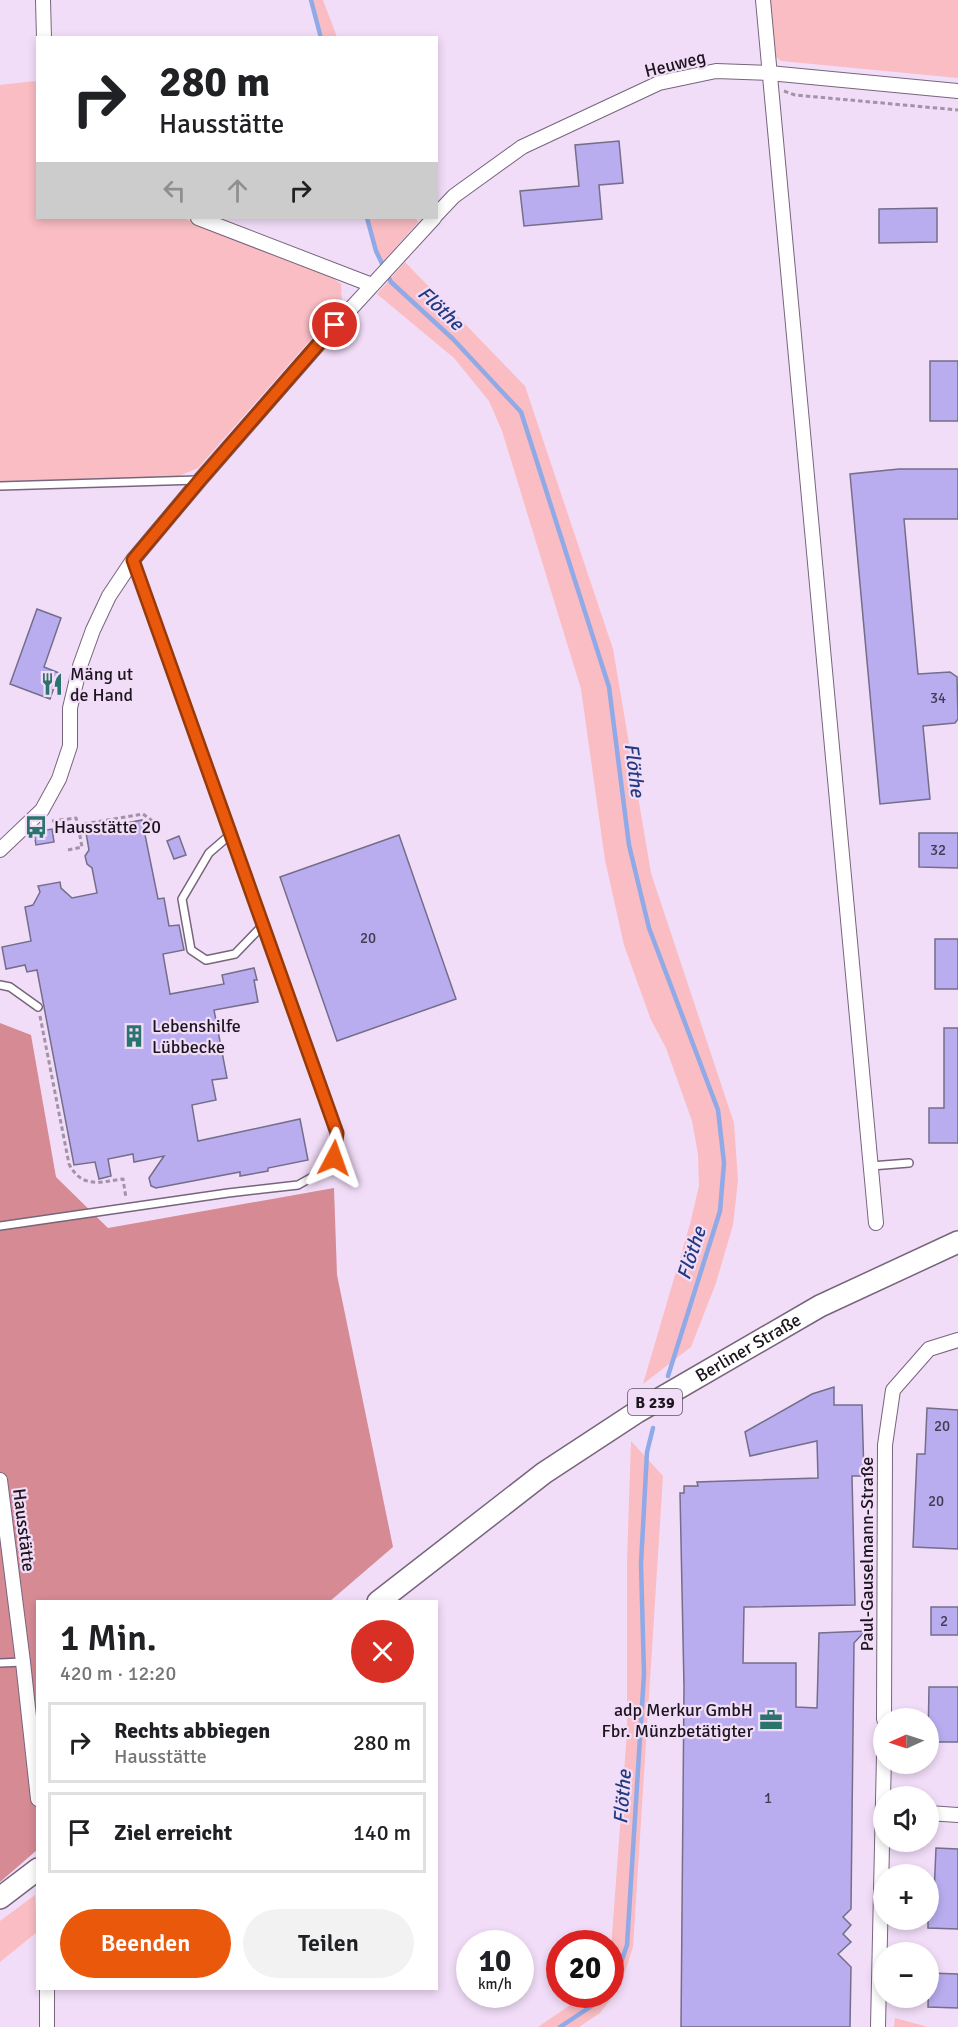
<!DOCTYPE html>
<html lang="de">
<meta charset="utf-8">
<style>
body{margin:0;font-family:Signika,sans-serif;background:#f2f2f2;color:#202124;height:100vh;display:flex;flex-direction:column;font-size:22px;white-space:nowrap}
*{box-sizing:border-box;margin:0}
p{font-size:20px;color:#757577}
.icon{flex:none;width:33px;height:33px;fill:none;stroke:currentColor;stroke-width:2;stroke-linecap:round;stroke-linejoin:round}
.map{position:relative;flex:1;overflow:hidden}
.panel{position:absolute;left:36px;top:1600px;width:402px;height:390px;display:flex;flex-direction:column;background:#fff;border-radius:0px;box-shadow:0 3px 9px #0003}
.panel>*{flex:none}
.guide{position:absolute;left:36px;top:36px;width:402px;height:183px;border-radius:0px;box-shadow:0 3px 9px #0003;background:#fff;color:#202124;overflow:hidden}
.needle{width:39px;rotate:267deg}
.fabs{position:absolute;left:873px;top:1708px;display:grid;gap:12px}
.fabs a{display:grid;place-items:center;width:66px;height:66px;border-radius:50%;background:#fff;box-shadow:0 3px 9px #0003;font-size:30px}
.speed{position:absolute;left:456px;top:1930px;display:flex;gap:12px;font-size:30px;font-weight:700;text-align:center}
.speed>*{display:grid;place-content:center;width:78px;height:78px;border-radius:50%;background:#fff;box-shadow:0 3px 9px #0003;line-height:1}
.speed small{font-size:15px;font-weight:400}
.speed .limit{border:9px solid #d22;background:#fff;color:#111}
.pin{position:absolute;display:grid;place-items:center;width:51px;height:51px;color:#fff;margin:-26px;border:3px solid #fff;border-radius:50%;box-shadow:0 2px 6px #0007}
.me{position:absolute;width:66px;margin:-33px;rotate:4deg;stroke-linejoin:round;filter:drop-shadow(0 0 4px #0008)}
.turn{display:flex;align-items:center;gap:21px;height:126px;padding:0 24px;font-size:27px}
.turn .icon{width:78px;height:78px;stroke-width:2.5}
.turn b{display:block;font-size:42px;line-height:51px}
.lanes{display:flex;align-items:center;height:57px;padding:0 24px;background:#0003;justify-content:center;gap:30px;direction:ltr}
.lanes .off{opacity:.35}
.round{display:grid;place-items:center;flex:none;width:63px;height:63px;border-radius:32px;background:#f2f2f2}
.summary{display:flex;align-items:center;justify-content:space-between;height:102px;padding:0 24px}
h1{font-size:36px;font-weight:600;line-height:45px}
.action{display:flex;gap:12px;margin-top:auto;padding:12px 24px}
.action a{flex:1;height:69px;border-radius:36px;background:#ea580c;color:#fff;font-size:24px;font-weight:600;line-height:69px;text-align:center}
.action a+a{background:#f2f2f2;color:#202124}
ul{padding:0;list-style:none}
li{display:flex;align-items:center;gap:18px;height:81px;margin:0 12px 9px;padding:0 12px;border:3px solid #e0e0e0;border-radius:0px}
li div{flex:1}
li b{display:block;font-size:22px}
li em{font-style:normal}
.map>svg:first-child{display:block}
.green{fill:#f9bdc3}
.forest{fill:#d68a94}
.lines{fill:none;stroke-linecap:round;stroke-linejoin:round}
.stream{stroke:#8faae7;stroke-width:4.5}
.building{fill:#b9adef;stroke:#736e89;stroke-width:1.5}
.service-casing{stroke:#77657c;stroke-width:10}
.minor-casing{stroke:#77657c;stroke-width:16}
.primary-casing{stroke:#77657c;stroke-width:24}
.path{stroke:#a293a7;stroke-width:3;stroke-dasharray:4.5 3;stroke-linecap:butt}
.service{stroke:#fff;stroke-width:7}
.minor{stroke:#fff;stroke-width:14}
.primary{stroke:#fff;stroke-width:21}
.route-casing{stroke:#983908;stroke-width:15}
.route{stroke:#ea580c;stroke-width:10}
.labels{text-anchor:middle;stroke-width:4.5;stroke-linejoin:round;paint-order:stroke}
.number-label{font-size:15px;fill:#433b52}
.shield{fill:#f2ddf8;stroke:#5c515f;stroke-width:1.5}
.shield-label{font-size:16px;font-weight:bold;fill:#1c151e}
.street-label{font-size:18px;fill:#1c151e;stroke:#f2ddf8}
.poi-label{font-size:18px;fill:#1c151e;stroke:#f2ddf8;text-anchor:start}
.water-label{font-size:20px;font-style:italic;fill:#213a81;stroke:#f2ddf8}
</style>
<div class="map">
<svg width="958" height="2027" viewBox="0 0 958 2027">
<rect width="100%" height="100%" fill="#f2ddf8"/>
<g class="green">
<polygon points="313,0 323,0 337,37 323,37"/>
<polygon points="767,0 958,0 958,78 781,61 772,53"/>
<polygon points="35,81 38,89 38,218 183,218 327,274 341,284 342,304 198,468 179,476 0,482 0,85"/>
<polygon points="369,218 416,218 418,222 383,262 377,251"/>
<polygon points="405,262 525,386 613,649 651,873 734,1123 738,1180 733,1225 716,1283 691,1347 643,1384 690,1224 699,1186 698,1154 692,1121 666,1048 651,1020 624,945 605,860 581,689 502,431 489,401 454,358 377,294"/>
<polygon points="631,1441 663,1476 633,1947 620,1987 600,2013 579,2027 538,2027 585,1995 610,1995 611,1949 627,1732 627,1561"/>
<polygon points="35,1895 37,1932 0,1962 0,1921"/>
<polygon points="895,2018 928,2027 894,2027"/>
</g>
<polygon class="forest" points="0,1023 31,1035 56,1177 108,1228 334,1188 337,1275 393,1547 329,1602 38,1602 37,1850 0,1882"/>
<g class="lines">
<g class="stream">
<polyline points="311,0 321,38"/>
<polyline points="367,218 376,251 391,282 453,339 521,412 609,687 629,845 649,928 718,1110 724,1163 720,1211 668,1376"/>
<polyline points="610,1985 615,1980 627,1945 644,1674 641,1564 647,1452 653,1428"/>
<polyline points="560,2027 593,2005 602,1995"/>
</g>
</g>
<g class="building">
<polygon points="619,141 623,183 599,185 602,219 524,226 520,191 579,186 575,145"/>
<polygon points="937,208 937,242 879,243 879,209"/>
<rect x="930" y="361" width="28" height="60"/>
<polygon points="899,469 958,469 958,519 904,519 918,674 950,672 957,677 958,719 955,723 923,726 930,799 880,804 850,474"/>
<polygon points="37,609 61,618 44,667 59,673 50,699 10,684"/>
<polygon points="142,820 158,899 164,898 169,926 179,925 184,950 163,954 170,994 224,984 222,975 254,968 257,980 254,980 258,1002 214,1010 227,1078 212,1080 216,1100 192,1105 198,1141 300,1119 308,1160 268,1168 268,1171 240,1176 240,1172 156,1188 151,1186 149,1178 164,1156 134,1162 133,1154 108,1159 111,1176 99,1179 95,1162 74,1165 37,970 27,972 25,965 6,969 2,947 31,941 25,907 33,905 40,892 38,886 60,882 61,888 72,898 97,893 92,868 87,864 85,856 89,850 85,827 106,823 107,827"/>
<polygon points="52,829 54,842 36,845 34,832"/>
<polygon points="919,833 958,833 958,868 919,867"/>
<polygon points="399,835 456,999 337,1041 280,877"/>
<polygon points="179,836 186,855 174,859 167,841"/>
<rect x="935" y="939" width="23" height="50"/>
<polygon points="944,1028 958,1028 958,1143 929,1143 929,1108 944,1108"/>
<polygon points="834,1387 834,1405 862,1405 864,1476 852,1476 855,1605 744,1607 743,1663 796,1663 796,1707 817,1708 819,1633 865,1631 854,1643 851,1909 843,1917 851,1925 843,1934 851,1942 838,1954 851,1967 850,2027 681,2027 684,1687 680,1493 684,1493 684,1486 698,1486 697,1482 818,1478 817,1441 750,1456 745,1432 812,1394"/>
<polygon points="927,1408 958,1410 958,1549 913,1547 917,1454 925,1454"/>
<rect x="931" y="1607" width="27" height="28"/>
<polygon points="929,1687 958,1687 958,1742 928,1742"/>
<polygon points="936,1848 958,1849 958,1929 928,1928 928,1894 934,1894"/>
<polygon points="929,1973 958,1974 958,2008 928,2007"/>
</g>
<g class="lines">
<g class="service-casing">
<g id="service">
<polyline points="0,486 198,480"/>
<polyline points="231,834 209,853 182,899 191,950 206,960 235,954 264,924"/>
<polyline points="0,985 10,987 38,1007"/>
<polyline points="871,1166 909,1163"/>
<polyline points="0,1226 228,1193 298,1185 323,1171 334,1158 337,1133 133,560"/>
<polyline points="0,1663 23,1662"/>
</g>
</g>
<g class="minor-casing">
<g id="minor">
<polyline points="43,0 44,38"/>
<polyline points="763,0 876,1223"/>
<polyline points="436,215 454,196 522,147 659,83 716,71 769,73 958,91"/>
<polyline points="198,218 372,285"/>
<polyline points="0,850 42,810 59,779 70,746 70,708 80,666 93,630 109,596 133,560 200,480 323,339 434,218"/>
<polyline points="0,1480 23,1662 38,1799"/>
<polyline points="884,1719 885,1445 893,1390 929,1349 958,1340"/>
<polyline points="928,1813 958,1815"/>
<polyline points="47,2027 47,1989"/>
<polyline points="878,2027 884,1755"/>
</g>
</g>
<g class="primary-casing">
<g id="primary">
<path id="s1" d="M 378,1602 L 544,1473 L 637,1412 L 820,1306 L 958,1242"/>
<polyline points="0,1898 38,1869"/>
</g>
</g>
<g class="path">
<polyline points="784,91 795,95 958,110"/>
<polyline points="52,821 76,818 78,825 143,814 158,825"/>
<polyline points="68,850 82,847 78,825"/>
<path d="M 40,1016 L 69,1164 C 82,1189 100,1182 123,1179 L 126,1198"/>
</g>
<use href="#service" class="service"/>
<use href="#minor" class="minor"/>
<use href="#primary" class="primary"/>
</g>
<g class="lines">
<g class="route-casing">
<polyline id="route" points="334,1158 337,1133 133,560 200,480 335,325"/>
</g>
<use href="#route" class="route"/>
</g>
<defs>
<g id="restaurant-bare" transform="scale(1.8)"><path d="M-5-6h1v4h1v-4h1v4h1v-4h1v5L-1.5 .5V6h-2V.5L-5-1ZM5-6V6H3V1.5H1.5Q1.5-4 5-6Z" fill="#2b736d" stroke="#f2ddf8" stroke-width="2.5" paint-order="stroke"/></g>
<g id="bus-bare" transform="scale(1.8)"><path d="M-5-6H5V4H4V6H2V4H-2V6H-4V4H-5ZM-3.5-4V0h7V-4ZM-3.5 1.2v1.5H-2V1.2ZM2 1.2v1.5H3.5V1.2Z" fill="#2b736d" stroke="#f2ddf8" stroke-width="2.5" paint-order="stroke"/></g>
<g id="building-bare" transform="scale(1.8)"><path d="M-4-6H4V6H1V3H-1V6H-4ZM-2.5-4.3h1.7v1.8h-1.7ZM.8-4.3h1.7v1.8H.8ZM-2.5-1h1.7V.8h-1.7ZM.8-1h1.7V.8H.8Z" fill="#2b736d" stroke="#f2ddf8" stroke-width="2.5" paint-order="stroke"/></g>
<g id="office-bare" transform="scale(1.8)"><path d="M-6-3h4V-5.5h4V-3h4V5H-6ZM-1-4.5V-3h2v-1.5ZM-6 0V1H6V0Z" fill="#2b736d" stroke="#f2ddf8" stroke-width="2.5" paint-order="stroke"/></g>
</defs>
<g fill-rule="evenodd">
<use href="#restaurant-bare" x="52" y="684"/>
<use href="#bus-bare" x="36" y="827"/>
<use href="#building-bare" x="134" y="1036"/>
<use href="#office-bare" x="771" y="1720"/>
</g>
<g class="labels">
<g class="number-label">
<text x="938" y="703">34</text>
<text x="938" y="855">32</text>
<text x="368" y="943">20</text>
<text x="942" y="1431">20</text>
<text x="936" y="1506">20</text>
<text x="944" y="1626">2</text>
<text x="768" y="1803">1</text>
</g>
<rect class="shield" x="628" y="1389" width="54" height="26" rx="4.5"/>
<g class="shield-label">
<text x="655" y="1408">B 239</text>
</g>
<g class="street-label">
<text transform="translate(675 64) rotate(-14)" y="6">Heuweg</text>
<text dy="6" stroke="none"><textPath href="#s1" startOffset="450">Berliner Straße</textPath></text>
<text transform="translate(24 1530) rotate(83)" y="6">Hausstätte</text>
<text transform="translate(867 1554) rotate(-90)" y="6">Paul-Gauselmann-Straße</text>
</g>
<g class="poi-label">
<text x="70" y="680">Mäng ut<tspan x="70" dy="21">de Hand</tspan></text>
<text x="54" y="833">Hausstätte 20</text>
<text x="152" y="1032">Lebenshilfe<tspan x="152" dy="21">Lübbecke</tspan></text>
<text x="753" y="1716" text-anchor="end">adp Merkur GmbH<tspan x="753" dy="21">Fbr. Münzbetätigter</tspan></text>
</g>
<g class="water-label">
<text transform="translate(441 308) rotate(43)" y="7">Flöthe</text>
<text transform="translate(635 770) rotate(83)" y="7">Flöthe</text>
<text transform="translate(691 1253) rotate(-72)" y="7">Flöthe</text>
<text transform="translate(622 1797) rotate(-86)" y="7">Flöthe</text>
</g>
</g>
</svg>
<div class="fabs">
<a><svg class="needle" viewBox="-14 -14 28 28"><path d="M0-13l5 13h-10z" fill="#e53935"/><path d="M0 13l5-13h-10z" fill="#757577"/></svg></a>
<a><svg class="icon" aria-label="sound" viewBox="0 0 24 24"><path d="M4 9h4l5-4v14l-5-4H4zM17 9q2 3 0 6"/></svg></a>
<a>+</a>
<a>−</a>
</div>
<div class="speed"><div>10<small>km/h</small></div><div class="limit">20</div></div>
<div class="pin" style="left:335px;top:325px;background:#d93025"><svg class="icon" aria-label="arrive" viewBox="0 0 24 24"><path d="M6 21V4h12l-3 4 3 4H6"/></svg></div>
<svg class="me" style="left:334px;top:1158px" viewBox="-20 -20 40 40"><path d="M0-17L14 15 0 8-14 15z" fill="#ea580c" stroke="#fff" stroke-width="4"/></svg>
<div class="guide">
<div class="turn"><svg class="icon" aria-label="right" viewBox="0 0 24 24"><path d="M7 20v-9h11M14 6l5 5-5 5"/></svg><div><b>280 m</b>Hausstätte</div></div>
<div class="lanes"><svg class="icon off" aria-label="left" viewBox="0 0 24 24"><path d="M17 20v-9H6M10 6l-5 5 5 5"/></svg><svg class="icon off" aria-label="ahead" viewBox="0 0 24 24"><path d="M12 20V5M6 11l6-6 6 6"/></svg><svg class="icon" aria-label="right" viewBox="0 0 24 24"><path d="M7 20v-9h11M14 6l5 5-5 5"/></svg></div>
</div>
<section class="panel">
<div class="summary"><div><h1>1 Min.</h1><p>420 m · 12:20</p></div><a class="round" style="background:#d93025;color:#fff"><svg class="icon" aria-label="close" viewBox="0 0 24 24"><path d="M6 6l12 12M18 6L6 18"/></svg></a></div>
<ul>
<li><svg class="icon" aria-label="right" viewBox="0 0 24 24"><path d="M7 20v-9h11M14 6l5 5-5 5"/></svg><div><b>Rechts abbiegen</b><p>Hausstätte</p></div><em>280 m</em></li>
<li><svg class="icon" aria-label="arrive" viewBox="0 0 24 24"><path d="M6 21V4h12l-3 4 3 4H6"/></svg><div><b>Ziel erreicht</b></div><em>140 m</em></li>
</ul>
<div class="action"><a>Beenden</a><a>Teilen</a></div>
</section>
</div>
